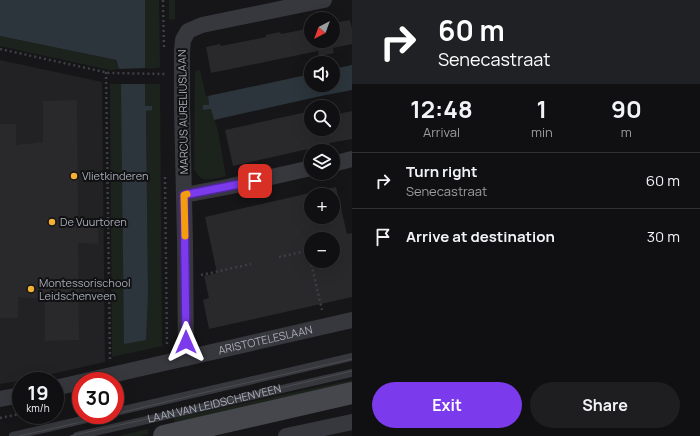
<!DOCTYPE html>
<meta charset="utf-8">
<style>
body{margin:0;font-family:Manrope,sans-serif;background:#1e1e20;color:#f1f3f6;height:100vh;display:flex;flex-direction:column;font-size:15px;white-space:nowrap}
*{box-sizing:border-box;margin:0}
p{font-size:13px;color:#9c9d9f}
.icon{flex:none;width:22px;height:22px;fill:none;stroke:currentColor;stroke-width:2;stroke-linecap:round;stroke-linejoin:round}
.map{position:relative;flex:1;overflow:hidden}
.sheet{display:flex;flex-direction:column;background:#101012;width:348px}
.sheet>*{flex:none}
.guide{background:#202124;color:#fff;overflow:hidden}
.needle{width:26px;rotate:221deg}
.fabs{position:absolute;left:304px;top:12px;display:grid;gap:8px}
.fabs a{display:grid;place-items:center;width:36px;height:36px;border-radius:50%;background:#101012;box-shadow:0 4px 16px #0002,0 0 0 1px #303032;font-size:20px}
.speed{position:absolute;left:12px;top:372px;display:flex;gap:8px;font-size:20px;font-weight:700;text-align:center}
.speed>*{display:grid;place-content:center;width:52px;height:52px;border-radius:50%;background:#101012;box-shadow:0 4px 16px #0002,0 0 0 1px #303032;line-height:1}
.speed small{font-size:10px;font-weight:400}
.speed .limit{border:6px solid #d22;background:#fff;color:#111}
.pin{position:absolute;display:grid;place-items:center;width:34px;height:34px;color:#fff;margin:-17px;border-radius:8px;box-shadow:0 2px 6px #0006}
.me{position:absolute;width:44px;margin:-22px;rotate:0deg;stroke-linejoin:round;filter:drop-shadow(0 0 3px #0008)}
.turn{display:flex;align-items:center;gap:14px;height:84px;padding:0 20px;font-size:18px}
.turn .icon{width:52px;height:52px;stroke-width:2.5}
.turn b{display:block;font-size:28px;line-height:34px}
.eta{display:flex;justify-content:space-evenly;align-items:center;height:68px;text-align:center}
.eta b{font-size:24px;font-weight:700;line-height:28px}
.action{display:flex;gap:8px;margin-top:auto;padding:8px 20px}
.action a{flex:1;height:46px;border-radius:24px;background:#7c3aed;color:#fff;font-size:16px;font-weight:700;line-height:46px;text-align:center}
.action a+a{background:#1e1e20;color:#f1f3f6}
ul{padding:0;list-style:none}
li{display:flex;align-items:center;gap:12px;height:56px;padding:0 20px;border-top:1px solid #303032}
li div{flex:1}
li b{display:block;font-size:15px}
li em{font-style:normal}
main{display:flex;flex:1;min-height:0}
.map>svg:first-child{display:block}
.built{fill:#222225}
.green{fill:#1c231d}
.water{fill:#2c353c}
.pier{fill:#161618}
.building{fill:#29292c;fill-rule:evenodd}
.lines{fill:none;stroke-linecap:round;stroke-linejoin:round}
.path{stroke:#3d3f44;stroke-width:2.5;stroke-dasharray:2 3;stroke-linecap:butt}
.lane{stroke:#37383d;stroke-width:8}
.street{stroke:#37383d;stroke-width:16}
.secondary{stroke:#45474d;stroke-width:22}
.tram{stroke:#4a4c52;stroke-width:1}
.route-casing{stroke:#51269a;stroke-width:10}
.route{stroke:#7c3aed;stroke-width:7}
.slow{stroke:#f59e0b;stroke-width:7}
.poi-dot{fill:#f2b134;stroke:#111113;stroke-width:1.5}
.labels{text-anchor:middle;stroke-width:4;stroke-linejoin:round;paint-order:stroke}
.street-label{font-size:11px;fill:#a8adb8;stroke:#111113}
.poi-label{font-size:11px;fill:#a8adb8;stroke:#111113;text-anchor:start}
</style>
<main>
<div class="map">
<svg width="352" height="436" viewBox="0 0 352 436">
<rect width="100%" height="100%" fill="#161618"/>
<polygon class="built" points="0,60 102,82 105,362 25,380 0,384"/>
<g class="green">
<polygon points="145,0 159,0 160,67 157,68 145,69"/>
<polygon points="169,0 175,0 175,19 169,20"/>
<polygon points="0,36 115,60 119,69 110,70 0,46"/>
<path d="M 200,70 L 206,96 L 208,96 L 209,105 L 203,110 L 211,109 L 218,131 L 226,176 C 212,179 200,185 194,168 L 195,71 Z"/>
<polygon points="110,84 121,84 148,292 146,110 152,110 151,106 145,106 145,84 160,84 162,346 112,357"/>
<polygon points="352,380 352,387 175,427 174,418"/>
<polygon points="148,429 148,434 140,436 119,436"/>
</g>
<g class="water">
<polygon points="0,0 145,0 145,106 152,106 152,110 146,111 148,292 146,340 124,344 121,84 119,69 116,60 0,36"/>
<polygon points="352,65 352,90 321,96 214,120 211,109 203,110 203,105 209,105 208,96 311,74 311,85 333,85 333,69"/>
</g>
<polygon class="pier" points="147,68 147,84 119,84 117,69"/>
<g class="building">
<polygon points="350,20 352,29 352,44 333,48 334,53 319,56 318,51 211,73 206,47 220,44 221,46 266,37 266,35 280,32 281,34 311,28 311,41 333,41 333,23"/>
<polygon points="77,100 78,225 98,225 98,244 78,243 79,340 45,341 45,299 18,297 18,318 0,318 0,124 16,124 16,145 43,142 43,101"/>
<polygon points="311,111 311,129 333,129 333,115 352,111 352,139 329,143 330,144 233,166 225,130"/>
<path d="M 336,187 L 347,234 L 352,233 L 352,297 L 209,329 L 203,300 L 209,298 L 204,276 L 217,273 L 205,217 ZM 311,195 L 333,195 L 333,217 L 311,217 ZM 311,239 L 333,239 L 333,261 L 311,261 Z"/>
</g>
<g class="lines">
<g class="path">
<polyline points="163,0 164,48"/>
<polyline points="0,49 109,73 165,74"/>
<polyline points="106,72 110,360"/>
<polyline points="165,177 167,346"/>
<polyline points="333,245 337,244"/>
<polyline points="308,250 322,310"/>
<polyline points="279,257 311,250"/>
<polyline points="201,275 251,264"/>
<polyline points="0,418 19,414"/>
</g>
<g class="lane">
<polyline points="115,412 352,357"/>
<polyline points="13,436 104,415"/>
<polyline points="77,436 352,373"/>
</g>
<g class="street">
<polyline points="333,164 352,159"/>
<polyline points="184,195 227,187 311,168"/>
<polyline points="186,358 185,242 182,107 182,51 183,40 188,31 202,25 324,0"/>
<path id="s1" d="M 85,381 L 352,320"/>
<polyline points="55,388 81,382"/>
<polyline points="0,399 21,395"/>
<polyline points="286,436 352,422"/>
</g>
<polyline class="secondary" points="164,436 352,393"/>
<g class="tram">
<polyline points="115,414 215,390 352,359"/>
<polyline points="19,436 112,415"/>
<path id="s2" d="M 70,436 L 205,406 L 352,371"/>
</g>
</g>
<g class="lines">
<g class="route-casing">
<polyline id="route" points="186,342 184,195 255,181"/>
</g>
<use href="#route" class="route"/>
<polyline class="slow" points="185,236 184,195 187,194"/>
</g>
<g class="poi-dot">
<circle cx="74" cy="176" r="4"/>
<circle cx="52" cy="222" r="4"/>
<circle cx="31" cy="289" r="4"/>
</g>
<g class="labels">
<g class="street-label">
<text transform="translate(183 112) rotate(-91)" y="4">MARCUS AURELIUSLAAN</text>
<text dy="4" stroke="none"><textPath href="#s1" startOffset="185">ARISTOTELESLAAN</textPath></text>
<text dy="4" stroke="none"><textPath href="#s2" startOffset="148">LAAN VAN LEIDSCHENVEEN</textPath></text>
</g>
<g class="poi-label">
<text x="82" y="180">Vlietkinderen</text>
<text x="60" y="226">De Vuurtoren</text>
<text x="39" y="287">Montessorischool<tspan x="39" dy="13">Leidschenveen</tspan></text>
</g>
</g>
</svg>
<div class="fabs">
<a><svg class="needle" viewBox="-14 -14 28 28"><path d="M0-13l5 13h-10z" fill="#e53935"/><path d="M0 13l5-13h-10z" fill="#9c9d9f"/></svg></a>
<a><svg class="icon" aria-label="sound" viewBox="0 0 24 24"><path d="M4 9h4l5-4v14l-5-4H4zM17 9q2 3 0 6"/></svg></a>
<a><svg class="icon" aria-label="search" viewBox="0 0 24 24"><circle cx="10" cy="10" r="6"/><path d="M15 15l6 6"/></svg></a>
<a><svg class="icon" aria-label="layers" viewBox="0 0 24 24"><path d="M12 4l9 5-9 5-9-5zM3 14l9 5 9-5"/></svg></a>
<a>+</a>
<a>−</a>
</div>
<div class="speed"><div>19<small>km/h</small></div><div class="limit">30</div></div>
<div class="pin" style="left:255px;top:181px;background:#d93025"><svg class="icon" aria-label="arrive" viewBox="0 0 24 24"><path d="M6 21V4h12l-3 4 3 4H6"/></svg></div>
<svg class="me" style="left:186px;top:342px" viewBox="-20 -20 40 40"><path d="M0-17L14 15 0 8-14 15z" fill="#7c3aed" stroke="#fff" stroke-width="4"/></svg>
</div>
<section class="sheet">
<div class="guide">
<div class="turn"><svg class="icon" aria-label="right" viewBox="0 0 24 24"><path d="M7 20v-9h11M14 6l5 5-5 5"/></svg><div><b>60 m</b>Senecastraat</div></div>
</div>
<div class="eta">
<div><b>12:48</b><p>Arrival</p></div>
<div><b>1</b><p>min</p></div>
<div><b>90</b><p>m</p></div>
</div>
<ul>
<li><svg class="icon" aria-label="right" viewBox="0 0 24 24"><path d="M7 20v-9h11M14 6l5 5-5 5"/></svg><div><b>Turn right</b><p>Senecastraat</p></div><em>60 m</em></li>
<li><svg class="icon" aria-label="arrive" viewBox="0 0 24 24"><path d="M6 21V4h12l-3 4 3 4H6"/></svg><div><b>Arrive at destination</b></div><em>30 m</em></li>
</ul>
<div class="action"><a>Exit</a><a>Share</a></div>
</section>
</main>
